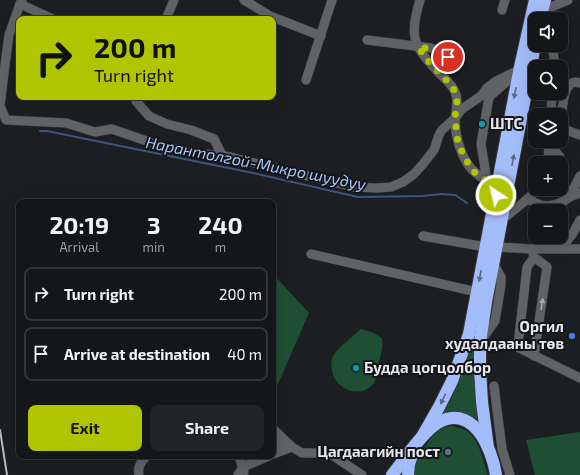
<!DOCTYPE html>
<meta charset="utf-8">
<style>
body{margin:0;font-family:"Exo 2",sans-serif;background:#222326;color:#f1f3f6;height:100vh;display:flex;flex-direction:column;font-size:15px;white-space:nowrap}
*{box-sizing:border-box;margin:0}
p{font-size:13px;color:#9d9fa2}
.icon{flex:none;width:22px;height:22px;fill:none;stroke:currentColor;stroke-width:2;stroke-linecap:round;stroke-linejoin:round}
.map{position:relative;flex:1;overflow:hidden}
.details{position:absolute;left:16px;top:199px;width:260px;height:260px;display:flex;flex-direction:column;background:#151619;border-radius:8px;box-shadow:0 4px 16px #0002,0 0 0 1px #343538}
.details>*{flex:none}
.top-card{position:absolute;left:16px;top:16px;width:260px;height:84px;border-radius:8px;box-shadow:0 4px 16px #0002,0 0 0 1px #343538;background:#b0c500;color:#111;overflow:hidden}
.buttons{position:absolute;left:528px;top:12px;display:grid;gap:8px}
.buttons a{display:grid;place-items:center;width:40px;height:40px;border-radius:8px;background:#151619;box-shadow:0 4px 16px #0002,0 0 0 1px #343538;font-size:20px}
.pin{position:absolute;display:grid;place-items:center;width:34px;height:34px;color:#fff;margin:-17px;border:2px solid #fff;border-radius:50%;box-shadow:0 1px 4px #0007}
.me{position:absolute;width:44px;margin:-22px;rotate:325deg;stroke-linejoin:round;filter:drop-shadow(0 0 3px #0008)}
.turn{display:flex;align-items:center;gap:14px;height:84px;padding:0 12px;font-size:18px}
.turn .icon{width:52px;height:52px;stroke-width:2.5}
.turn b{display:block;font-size:28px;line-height:34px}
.eta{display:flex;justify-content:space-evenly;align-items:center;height:68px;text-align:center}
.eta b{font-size:24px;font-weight:700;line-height:28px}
.primary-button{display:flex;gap:8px;margin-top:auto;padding:8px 12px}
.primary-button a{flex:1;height:46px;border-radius:8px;background:#b0c500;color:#111;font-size:16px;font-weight:700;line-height:46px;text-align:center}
.primary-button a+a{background:#222326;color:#f1f3f6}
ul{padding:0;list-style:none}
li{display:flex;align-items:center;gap:12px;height:54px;margin:0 8px 6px;padding:0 4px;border:2px solid #343538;border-radius:8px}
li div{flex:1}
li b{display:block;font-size:15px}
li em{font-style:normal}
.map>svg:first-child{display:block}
.green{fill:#1e4e34}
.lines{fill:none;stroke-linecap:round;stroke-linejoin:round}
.stream{stroke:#3c557f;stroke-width:2}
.minor-casing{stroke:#38393c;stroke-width:10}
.highway-casing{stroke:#38393c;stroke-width:14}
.minor{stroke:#606266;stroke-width:9}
.highway{stroke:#a3bcfa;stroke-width:12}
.rail{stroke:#b8b9bc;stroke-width:2}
.oneway{fill:#5b6889}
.oneway2{fill:#aaabaf}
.route{stroke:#b0c500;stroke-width:7;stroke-dasharray:0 12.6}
.culture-dot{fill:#0f9aa8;stroke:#131518;stroke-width:1.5}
.shop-dot{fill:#3f7fe0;stroke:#131518;stroke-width:1.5}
.service-dot{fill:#5c6f8a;stroke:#131518;stroke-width:1.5}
.labels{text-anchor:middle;stroke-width:4;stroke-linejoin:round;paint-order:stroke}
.poi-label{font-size:15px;font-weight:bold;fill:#e6e7ea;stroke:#131518;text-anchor:start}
.water-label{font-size:16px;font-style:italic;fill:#a4c4fa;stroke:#131518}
</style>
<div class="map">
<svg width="580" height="475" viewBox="0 0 580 475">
<rect width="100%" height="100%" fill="#1c1e21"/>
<g class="green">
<polygon points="273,274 309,313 278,384 273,381"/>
<polygon points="481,295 479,418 474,420 445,414 441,411"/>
<path d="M 361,329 L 374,333 L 382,338 C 383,347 381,356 378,365 C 377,370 377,376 375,381 C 364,401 334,390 332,370 C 331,365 331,359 334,355 C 339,347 353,336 361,329 Z"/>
<path d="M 450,426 C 479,428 480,452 488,475 L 415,475 L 413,473 L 416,460 L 433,435 L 442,428 Z"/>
<polygon points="580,432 580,475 535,475 526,440"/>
</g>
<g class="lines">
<polyline class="stream" points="40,131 47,131 253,173 358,197 422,196 441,194 455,195 467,203"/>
<g class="minor-casing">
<g id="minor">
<polyline points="22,0 20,4 53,19"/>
<polyline points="244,0 270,16 321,36"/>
<path d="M 420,0 C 409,38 413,45 439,73 C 445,79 452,84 455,92 C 459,100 456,110 455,119 C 455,137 462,163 477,174 C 480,177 484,179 487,181"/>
<polyline points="20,4 9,35 4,73 0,106 6,120 66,123 95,132 112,129 161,146 201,154 222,155"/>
<polyline points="502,10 505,0"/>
<polyline points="542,11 568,0"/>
<polyline points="166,19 174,0"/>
<polyline points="367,40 431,48 437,50 448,57"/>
<polyline points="541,45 552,48 554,57 554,67"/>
<polyline points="306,80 332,0"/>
<polyline points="137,97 136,101 149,116 167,124 191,130 214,139 222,155 353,187 377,188 391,187 403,182 414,174 423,164 434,150 439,135 442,130 455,118 462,109 481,96 487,88 496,81 519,70"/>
<polyline points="551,115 552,93"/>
<path d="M 561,125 C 562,113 562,76 580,83"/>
<polyline points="561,125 566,130 580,135"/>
<polyline points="549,144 560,157 560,163"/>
<polyline points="548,163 549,141"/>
<polyline points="496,195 487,181 481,144 489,97 511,78"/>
<polyline points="569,197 580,176"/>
<path d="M 529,200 C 544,207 548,208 564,201"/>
<path d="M 558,211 C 561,200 570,196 580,193"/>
<path d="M 502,220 C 514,209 527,201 538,189"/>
<polyline points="561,228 568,240"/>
<polyline points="423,236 486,247"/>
<polyline points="497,247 532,249 534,257 547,267 534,356"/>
<polyline points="532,249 580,249"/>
<polyline points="556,249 572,235 580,220"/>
<polyline points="311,254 477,292"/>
<polyline points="534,257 527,267 518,345 519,348 580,378"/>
<polyline points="480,342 495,321 501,285 501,277 493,263"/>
<polyline points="494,386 502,449 510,475"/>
<polyline points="273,429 292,447 302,453 329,453 362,475"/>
<polyline points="273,444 290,446"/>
<polyline points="273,454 292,447"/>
<polyline points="239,456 244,472"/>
<path d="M 139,475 C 137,467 141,461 147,456"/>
<polyline points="238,475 243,467 269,456"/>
</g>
</g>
<g class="highway-casing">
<g id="highway">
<polyline points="540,19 545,0"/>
<polyline points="423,435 439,407 452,381 469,334 520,67 535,0"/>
<polyline points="488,448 482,402 480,369 480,342 486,302 535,45"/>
<path d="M 392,475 C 405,459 420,435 436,424 C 472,401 492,448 496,475"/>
<polyline points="408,475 409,464 413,452"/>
</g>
</g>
<use href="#minor" class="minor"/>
<use href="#highway" class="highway"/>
<polyline class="rail" points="0,430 7,475"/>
</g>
<defs><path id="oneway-solid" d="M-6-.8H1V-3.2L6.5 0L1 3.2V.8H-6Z"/></defs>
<g class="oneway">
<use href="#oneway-solid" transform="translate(515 93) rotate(101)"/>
<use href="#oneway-solid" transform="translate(513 160) rotate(-79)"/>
<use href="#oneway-solid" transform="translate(480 276) rotate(101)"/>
<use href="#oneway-solid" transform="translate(443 399) rotate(116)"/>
</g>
<use class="oneway2" href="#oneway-solid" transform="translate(542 304) rotate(-82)"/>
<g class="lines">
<polyline class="route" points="448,57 437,50 418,47 430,63 453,87 457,100 455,118 458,144 469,165 476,174 487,181 496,195"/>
</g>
<g class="culture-dot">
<circle cx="482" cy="124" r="4"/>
<circle cx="356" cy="368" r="4"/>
</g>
<circle class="shop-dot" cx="572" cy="336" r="4"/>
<circle class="service-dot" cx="448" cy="452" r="4"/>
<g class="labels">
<g class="poi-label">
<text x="490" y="129">ШТС</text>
<text x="564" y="332" text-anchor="end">Оргил<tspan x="564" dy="17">худалдааны төв</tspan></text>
<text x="364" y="373">Будда цогцолбор</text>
<text x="440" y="457" text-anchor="end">Цагдаагийн пост</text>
</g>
<g class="water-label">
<text transform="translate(256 163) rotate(11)" y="6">Нарантолгой-Микро шуудуу</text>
</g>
</g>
</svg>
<div class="buttons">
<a><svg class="icon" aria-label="sound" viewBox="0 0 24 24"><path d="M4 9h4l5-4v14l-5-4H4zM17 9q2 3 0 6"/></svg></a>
<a><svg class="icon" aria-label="search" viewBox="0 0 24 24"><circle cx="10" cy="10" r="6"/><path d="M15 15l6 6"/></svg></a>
<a><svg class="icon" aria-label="layers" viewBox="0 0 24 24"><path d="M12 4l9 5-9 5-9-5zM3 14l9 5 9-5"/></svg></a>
<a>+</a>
<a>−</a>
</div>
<div class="pin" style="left:448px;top:57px;background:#d93025"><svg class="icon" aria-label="arrive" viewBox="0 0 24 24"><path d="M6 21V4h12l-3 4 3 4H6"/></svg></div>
<svg class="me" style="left:496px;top:195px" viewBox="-20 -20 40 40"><circle r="17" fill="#b0c500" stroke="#fff" stroke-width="3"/><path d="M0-11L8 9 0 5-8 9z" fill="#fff"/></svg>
<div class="top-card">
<div class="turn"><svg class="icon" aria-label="right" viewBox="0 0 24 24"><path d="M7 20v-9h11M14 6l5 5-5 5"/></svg><div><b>200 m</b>Turn right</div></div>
</div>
<section class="details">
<div class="eta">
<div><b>20:19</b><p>Arrival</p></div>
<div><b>3</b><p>min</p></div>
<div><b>240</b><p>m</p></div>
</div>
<ul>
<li><svg class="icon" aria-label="right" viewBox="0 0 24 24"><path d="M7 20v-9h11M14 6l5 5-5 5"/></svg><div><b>Turn right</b></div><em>200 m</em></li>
<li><svg class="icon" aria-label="arrive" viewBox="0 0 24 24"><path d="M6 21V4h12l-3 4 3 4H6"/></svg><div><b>Arrive at destination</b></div><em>40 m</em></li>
</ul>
<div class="primary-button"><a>Exit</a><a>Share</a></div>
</section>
</div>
